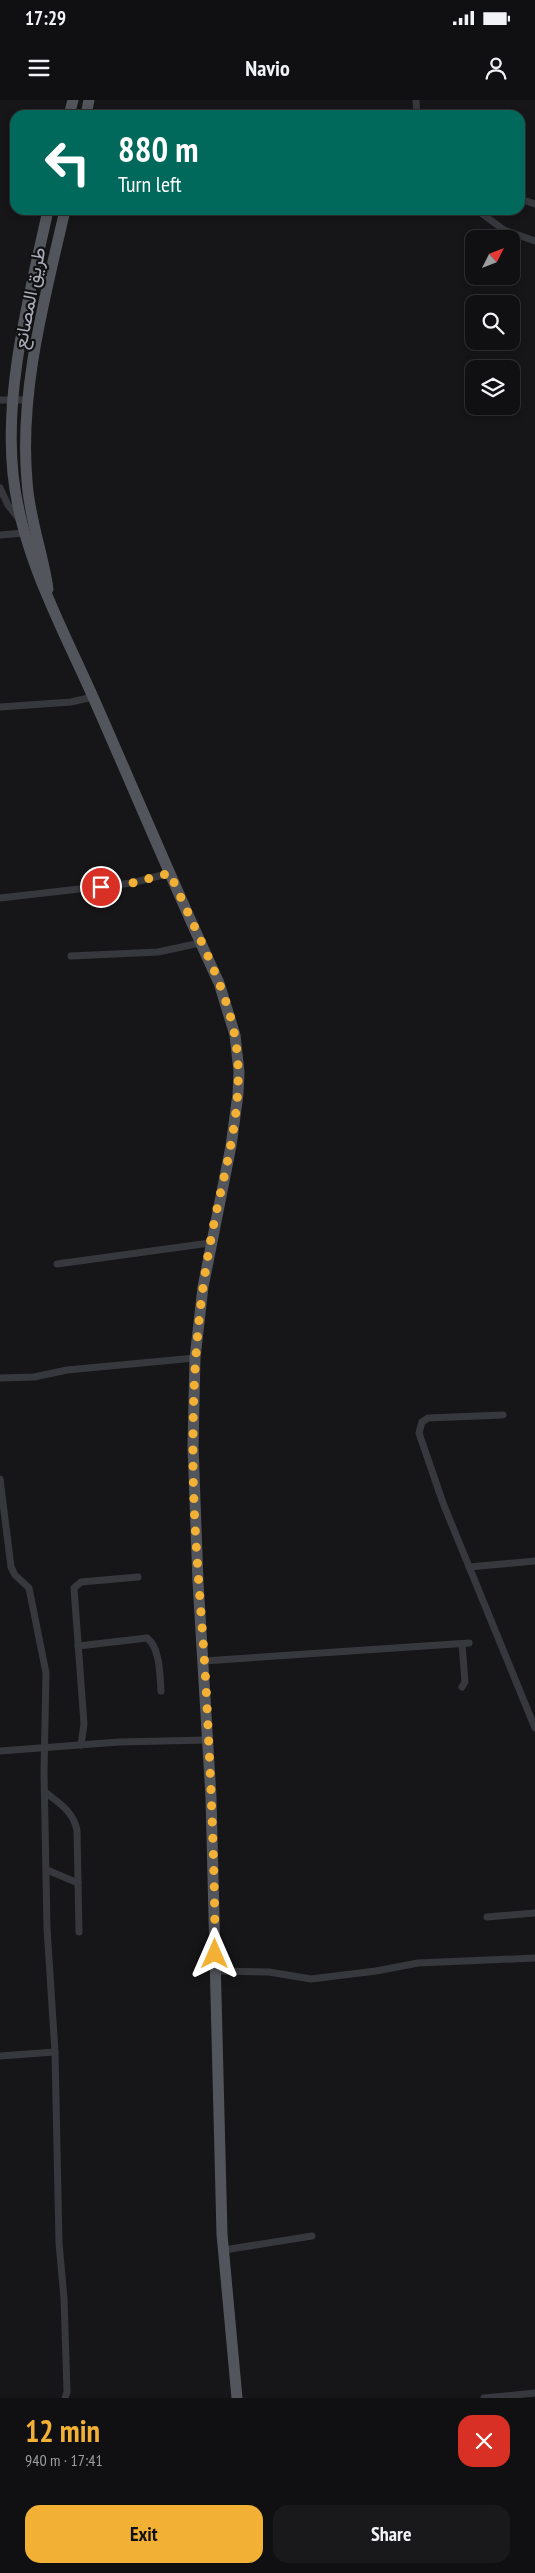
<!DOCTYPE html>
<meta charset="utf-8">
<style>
body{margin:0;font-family:"PT Sans Narrow",Vazirmatn,sans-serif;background:#19191b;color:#f1f3f6;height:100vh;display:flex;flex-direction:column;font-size:19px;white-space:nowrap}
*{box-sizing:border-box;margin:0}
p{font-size:16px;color:#9c9d9f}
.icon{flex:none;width:28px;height:28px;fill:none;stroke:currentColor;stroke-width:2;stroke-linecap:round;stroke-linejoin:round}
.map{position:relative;height:2298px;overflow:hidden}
.side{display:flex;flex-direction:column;background:#101012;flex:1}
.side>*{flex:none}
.top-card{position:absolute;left:10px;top:10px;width:515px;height:105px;border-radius:15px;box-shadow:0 2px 8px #0003,0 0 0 1px #303032;background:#00695c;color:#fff;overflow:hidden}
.needle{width:32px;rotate:48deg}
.controls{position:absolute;left:465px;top:130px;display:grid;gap:10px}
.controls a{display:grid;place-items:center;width:55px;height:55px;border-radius:10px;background:#101012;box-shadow:0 2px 8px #0003,0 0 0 1px #303032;font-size:25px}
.pin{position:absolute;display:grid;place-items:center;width:42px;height:42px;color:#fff;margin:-21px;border:2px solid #fff;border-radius:50%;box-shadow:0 1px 5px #0007}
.me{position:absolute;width:55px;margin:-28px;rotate:0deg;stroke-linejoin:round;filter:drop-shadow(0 0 4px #0008)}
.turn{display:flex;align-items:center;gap:18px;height:105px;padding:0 25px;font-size:22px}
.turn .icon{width:65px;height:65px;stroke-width:2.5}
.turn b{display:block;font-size:35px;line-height:42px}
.round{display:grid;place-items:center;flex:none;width:52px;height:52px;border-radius:15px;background:#19191b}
.summary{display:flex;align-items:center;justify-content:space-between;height:85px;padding:0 25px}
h1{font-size:30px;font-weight:700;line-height:38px;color:#f2b134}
.button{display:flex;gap:10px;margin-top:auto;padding:10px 25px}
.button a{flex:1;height:58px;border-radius:15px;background:#f2b134;color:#111;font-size:20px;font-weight:700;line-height:58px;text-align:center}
.button a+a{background:#19191b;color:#f1f3f6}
.status{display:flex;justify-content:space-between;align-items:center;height:35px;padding:0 25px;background:#101012;direction:ltr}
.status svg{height:14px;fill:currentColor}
header{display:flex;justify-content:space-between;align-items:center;height:65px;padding:0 25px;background:#101012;font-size:22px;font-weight:700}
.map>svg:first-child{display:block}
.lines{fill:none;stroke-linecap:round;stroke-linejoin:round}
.minor{stroke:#37383d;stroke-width:7}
.primary{stroke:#53555c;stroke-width:11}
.route{stroke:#f2b134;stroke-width:9;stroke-dasharray:0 16.2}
.labels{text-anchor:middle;stroke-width:4.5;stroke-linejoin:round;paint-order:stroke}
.street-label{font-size:19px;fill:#a8adb8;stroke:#111113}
</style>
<div class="status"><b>17:29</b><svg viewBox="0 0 49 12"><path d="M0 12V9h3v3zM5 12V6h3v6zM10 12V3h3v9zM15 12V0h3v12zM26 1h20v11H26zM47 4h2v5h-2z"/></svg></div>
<header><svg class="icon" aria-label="menu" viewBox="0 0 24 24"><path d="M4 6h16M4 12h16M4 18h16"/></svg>Navio<svg class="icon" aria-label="person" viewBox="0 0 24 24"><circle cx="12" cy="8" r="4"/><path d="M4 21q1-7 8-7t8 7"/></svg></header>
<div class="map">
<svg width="535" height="2298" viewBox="0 0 535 2298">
<rect width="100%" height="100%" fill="#161618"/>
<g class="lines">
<g class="minor">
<polyline points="416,0 417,15"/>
<polyline points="520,99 535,104"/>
<polyline points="477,110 504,130 535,141"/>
<polyline points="0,300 28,300"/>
<polyline points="0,388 8,405 19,419"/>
<polyline points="0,435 25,433"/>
<polyline points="0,607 71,602 93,597"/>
<polyline points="0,798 132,783 170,773"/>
<polyline points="71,856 158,852 200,843"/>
<polyline points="57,1164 210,1143"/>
<polyline points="0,1278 34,1277 67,1270 195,1258"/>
<polyline points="503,1315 428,1318 422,1322 419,1333 443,1403 535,1628"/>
<polyline points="0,1379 11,1467 15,1475 29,1488 46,1573 44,1672 47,1828 55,1952 59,2143 64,2198 67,2292 65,2298"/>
<polyline points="469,1467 535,1461"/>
<polyline points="462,1544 465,1582 462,1587"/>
<path d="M 78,1546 L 147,1538 C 160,1547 160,1576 161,1591"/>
<polyline points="204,1561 469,1543"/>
<polyline points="81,1645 84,1624 74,1488 81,1482 138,1477"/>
<polyline points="0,1651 119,1642 208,1640"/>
<path d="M 45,1692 C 59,1703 73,1711 77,1730 L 79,1832"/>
<polyline points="47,1770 78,1783"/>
<polyline points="487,1817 535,1813"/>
<polyline points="215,1871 269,1872 311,1879 376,1871 418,1863 535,1858"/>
<polyline points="0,1956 55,1952"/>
<polyline points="224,2150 312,2136"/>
<polyline points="484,2298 535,2293"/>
</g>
<g class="primary">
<polyline points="69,15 73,0"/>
<polyline points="86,15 89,0"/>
<path d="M 48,110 C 30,194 4,287 13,374 C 21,453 61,525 93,597 C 135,692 175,788 219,883 L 235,935 L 239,972 L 238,994 L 231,1046 L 203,1187 L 195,1258 L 193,1346 L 198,1482 L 211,1697 L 222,2134 L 237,2298"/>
<path d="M 48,489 C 43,453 29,418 27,381 C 19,290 45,198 65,110"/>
</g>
</g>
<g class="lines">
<path class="route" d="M 101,787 L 132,783 L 170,773 C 191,823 226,884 235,937 C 247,1007 222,1075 210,1144 C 198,1209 193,1275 193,1341 C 192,1430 203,1517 207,1606 C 211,1688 215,1771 215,1854"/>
</g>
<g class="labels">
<g class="street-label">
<text transform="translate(29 198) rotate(-79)" y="7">طريق المصانع</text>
</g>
</g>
</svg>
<div class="controls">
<a><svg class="needle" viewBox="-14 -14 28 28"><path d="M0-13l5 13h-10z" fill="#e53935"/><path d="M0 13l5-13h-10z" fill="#9c9d9f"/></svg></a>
<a><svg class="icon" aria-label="search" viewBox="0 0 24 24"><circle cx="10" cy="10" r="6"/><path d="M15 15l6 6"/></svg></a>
<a><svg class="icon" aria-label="layers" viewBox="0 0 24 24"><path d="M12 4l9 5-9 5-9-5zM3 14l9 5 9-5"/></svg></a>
</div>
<div class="pin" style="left:101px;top:787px;background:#d93025"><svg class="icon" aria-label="arrive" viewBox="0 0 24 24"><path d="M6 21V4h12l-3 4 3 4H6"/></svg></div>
<svg class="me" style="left:215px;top:1854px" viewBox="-20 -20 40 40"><path d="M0-17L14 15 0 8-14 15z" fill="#f2b134" stroke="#fff" stroke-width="4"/></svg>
<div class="top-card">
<div class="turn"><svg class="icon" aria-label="left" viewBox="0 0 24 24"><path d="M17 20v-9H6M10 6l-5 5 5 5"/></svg><div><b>880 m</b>Turn left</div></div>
</div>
</div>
<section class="side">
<div class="summary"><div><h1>12 min</h1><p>940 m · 17:41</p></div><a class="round" style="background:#d93025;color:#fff"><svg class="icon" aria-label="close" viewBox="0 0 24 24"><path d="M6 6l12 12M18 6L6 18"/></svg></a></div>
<div class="button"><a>Exit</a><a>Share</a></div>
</section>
